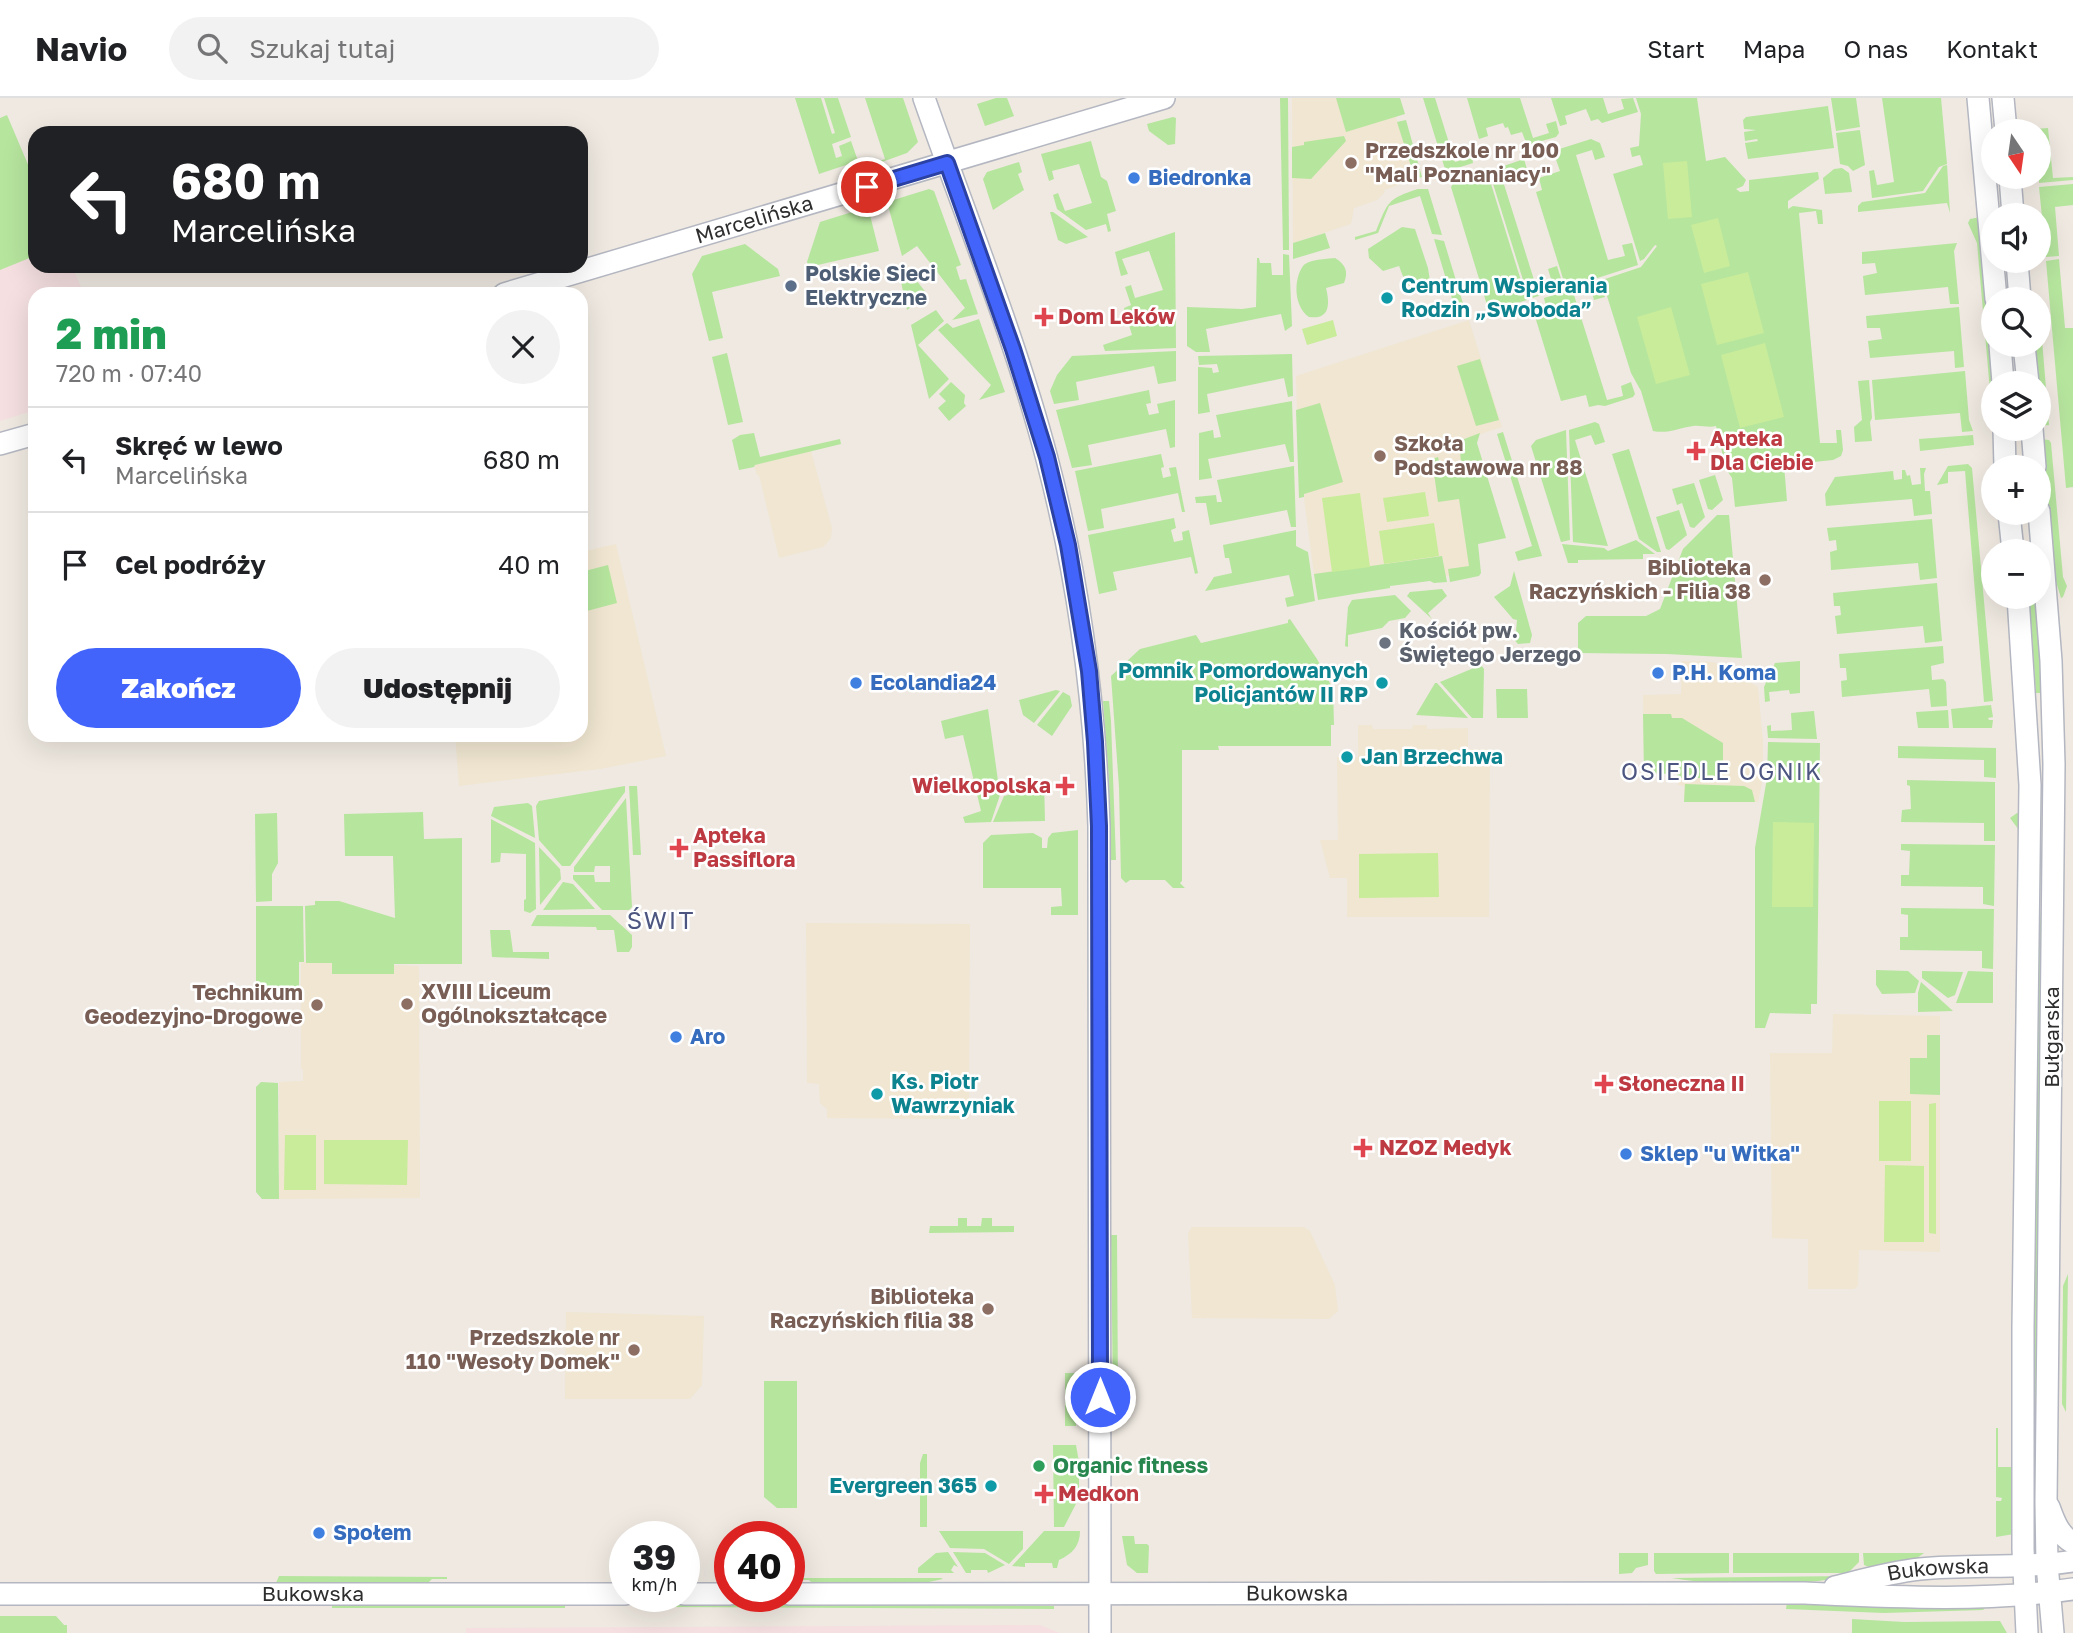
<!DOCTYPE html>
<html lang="pl">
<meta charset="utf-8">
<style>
body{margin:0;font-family:"Golos Text",sans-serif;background:#f2f2f2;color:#202124;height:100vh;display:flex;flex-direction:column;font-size:26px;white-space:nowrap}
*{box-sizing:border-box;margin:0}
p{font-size:23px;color:#757577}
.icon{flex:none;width:38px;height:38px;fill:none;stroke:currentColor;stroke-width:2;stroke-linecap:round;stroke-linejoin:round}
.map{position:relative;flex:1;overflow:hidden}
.side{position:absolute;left:28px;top:189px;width:560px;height:455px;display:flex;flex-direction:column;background:#fff;border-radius:21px;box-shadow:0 7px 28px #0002}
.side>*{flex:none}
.top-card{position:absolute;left:28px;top:28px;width:560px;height:147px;border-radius:21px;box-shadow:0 7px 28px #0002;background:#202124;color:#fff;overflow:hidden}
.needle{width:46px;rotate:167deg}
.tools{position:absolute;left:1981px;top:21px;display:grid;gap:14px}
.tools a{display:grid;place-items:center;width:70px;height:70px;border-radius:50%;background:#fff;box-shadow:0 7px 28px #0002;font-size:35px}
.speed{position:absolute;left:609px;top:1423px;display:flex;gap:14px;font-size:35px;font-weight:700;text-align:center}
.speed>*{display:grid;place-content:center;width:91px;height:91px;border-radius:50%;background:#fff;box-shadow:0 7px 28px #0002;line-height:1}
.speed small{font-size:18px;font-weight:400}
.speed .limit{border:10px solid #d22;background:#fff;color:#111}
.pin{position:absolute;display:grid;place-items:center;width:60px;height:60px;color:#fff;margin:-30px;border:4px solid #fff;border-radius:50%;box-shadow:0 2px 7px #0007}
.me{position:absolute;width:77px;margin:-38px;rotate:0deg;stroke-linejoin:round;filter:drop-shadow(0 0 5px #0008)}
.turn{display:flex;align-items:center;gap:24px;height:147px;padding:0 28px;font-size:32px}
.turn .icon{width:91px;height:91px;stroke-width:2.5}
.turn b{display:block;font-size:49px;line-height:60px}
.round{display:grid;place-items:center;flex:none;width:74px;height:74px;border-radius:37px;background:#f2f2f2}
.overview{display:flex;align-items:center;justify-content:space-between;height:119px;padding:0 28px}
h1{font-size:42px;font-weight:800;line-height:52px;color:#1e9e55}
.primary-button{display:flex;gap:14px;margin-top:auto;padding:14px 28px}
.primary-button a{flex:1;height:80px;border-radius:42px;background:#4264fb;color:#fff;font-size:28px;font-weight:800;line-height:80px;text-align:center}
.primary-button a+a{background:#f2f2f2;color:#202124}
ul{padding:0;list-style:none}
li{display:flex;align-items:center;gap:21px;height:105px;padding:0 28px;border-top:2px solid #e0e0e0}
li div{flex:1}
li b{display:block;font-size:26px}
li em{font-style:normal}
header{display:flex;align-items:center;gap:42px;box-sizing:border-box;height:98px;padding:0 35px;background:#fff;border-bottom:2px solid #e0e0e0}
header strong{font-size:33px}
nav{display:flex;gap:38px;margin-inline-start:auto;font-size:24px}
.search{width:490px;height:63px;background:#f2f2f2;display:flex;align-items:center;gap:18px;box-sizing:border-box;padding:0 24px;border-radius:38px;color:#757577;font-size:26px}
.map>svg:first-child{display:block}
.education{fill:#f0e6d1}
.medical{fill:#f5dfe0}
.green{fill:#b6e59e}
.pitch{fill:#c9ec9a}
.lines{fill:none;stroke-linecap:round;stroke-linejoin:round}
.secondary-casing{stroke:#b4b7c1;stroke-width:24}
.secondary{stroke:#fff;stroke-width:21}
.route-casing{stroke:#2b41a3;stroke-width:18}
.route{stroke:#4264fb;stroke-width:12}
.education-dot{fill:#8d6e63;stroke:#fff;stroke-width:2.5}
.shop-dot{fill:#3f7fe0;stroke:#fff;stroke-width:2.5}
.service-dot{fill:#5c6f8a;stroke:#fff;stroke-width:2.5}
.culture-dot{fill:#0f9aa8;stroke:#fff;stroke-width:2.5}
.health-dot{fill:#e0444e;stroke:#fff;stroke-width:2.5}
.worship-dot{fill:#6b7280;stroke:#fff;stroke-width:2.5}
.leisure-dot{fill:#2e9e5b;stroke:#fff;stroke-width:2.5}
.labels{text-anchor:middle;stroke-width:5;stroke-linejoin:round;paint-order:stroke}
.education-label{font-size:21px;font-weight:bold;fill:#785e54;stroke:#fff;text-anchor:end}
.shop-label{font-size:21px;font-weight:bold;fill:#366cbe;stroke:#fff;text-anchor:start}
.street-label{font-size:21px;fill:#2e2e2e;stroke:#fff}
.service-label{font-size:21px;font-weight:bold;fill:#4e5e75;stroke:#fff;text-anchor:start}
.culture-label{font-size:21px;font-weight:bold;fill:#0d838f;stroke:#fff;text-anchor:start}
.health-label{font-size:21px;font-weight:bold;fill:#be3a42;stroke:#fff;text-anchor:start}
.worship-label{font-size:21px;font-weight:bold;fill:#5b616d;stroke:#fff;text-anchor:start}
.leisure-label{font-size:21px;font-weight:bold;fill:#27864d;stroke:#fff;text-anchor:start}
.neighbourhood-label{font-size:23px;letter-spacing:2px;fill:#4d5680;stroke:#fff}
.quarter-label{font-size:24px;letter-spacing:2px;fill:#4d5680;stroke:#fff}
</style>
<header>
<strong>Navio</strong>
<div class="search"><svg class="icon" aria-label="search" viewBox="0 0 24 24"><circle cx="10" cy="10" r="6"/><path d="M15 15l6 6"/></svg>Szukaj tutaj</div>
<nav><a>Start</a><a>Mapa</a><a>O nas</a><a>Kontakt</a></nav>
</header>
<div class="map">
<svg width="2073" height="1535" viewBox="0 0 2073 1535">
<rect width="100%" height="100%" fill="#efe9e1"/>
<g class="education">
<polygon points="1292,0 1390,0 1415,81 1384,92 1385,94 1377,102 1354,110 1351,126 1293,145"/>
<polygon points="1469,222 1502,329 1459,343 1477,475 1316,492 1298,353 1296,278"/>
<polygon points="811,353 832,430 831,440 823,449 779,460 759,377 757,377 754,367"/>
<polygon points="616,446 666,658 600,671 459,688 455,637 581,637 581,454"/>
<polygon points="1682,563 1714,564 1758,589 1763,644 1763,680 1758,704 1684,704 1684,688 1678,687 1678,676 1644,675 1643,597 1681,596"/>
<polygon points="1358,627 1372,627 1373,631 1412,631 1413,627 1427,627 1427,631 1468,630 1468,651 1490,651 1489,819 1347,819 1347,780 1330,780 1320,742 1338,742 1337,659 1358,659"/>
<polygon points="315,803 339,803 395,821 394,867 419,868 420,1100 279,1101 279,984 303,983 303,971 301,971 301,865 306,864 305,808 315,807"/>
<polygon points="806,825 970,826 969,1021 827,1020 827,1011 820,1005 819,986 807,985"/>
<polygon points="1833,916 1940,918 1940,1154 1859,1152 1858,1188 1854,1191 1808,1191 1808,1141 1772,1140 1770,955 1832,955"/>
<polygon points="1192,1129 1304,1129 1310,1133 1335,1187 1338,1213 1329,1221 1192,1220 1188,1135"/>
<polygon points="566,1214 704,1218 702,1287 690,1301 565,1301"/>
</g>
<g class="medical">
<polygon points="35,152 35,168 72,168 84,196 35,196 35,312 0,323 0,166"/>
<polygon points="1040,1527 1060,1535 466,1535 466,1530"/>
</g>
<g class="green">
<polygon points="795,0 821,0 832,36 835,35 824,0 838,0 851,39 832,46 836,60 842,58 839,48 851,43 858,63 819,76"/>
<polygon points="865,0 903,0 918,44 907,55 868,69 867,68 885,61"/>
<polygon points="996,0 1007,0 1014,18 985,28 977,6"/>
<polygon points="1280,0 1288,0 1289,152 1283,152"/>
<polygon points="1336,0 1400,0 1405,16 1346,34"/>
<polygon points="1423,0 1435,0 1455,64 1472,59 1473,65 1451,72 1445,71"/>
<polygon points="1467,0 1520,0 1533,40 1549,35 1546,26 1556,23 1559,35 1556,39 1531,46 1525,42 1522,34 1511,37 1508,29 1505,30 1503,25 1486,30 1488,38 1479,41"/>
<polygon points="1551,0 1603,0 1608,16 1624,11 1621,1 1633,0 1638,14 1602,25 1598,21 1591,23 1586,11 1565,18 1567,26 1560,28"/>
<path d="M 1636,0 L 1697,0 L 1706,63 L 1725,59 L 1746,82 L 1743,88 L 1736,91 L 1740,94 L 1749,93 L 1749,82 L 1818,74 L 1819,81 L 1788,103 L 1788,111 L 1793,108 L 1822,112 L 1823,126 L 1818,126 L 1816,113 L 1799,115 L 1820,345 L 1837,345 L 1836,332 L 1841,332 L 1843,352 L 1841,358 L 1833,362 L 1784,367 L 1787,403 L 1735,409 L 1732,380 L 1726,371 L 1716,328 C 1708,330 1701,327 1693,328 C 1679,330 1668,336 1653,333 L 1641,293 L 1631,275 L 1602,182 L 1641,169 L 1657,148 L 1655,147 L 1644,161 L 1640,163 L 1613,76 L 1643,67 L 1640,57 L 1632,59 L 1630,50 L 1639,48 L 1641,16 Z"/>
<polygon points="1831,0 1856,0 1860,29 1836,33"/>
<polygon points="1882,0 1941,0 1947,66 1939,69 1923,93 1872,100 1869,73 1874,72 1877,87 1894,84"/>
<polygon points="1828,8 1834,50 1748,61 1745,45 1758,43 1757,41 1745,43 1744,34 1756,32 1744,31 1743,22 1746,19"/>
<polygon points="7,17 35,83 35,152 33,153 35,160 32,159 0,172 0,20"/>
<polygon points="1173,19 1176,20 1175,46 1168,47 1149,33 1147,26"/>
<polygon points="1406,22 1422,79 1415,81 1397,24"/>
<polygon points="2048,30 2053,80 2073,79 2073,82 2039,85 2039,33 2034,33 2034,31"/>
<polygon points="1860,32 1865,67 1853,73 1848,68 1840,66 1836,35"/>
<polygon points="1344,38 1346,43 1311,81 1292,80 1292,49 1304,47 1304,44"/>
<polygon points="1591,41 1600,45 1605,59 1595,62 1592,52 1576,57 1608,162 1625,158 1622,147 1632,145 1638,167 1566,190 1536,94 1542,92 1539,80 1560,73 1553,53"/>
<polygon points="1091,43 1101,79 1107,83 1116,113 1107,116 1111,133 1108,134 1106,126 1086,132 1057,111 1053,97 1058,95 1065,113 1092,105 1079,66 1052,73 1054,81 1049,83 1041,56"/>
<polygon points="1524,61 1530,82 1522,85 1518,74 1502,80 1535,185 1551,181 1548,171 1557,168 1564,190 1529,201 1489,73"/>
<polygon points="1019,64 1022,74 1018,76 1024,92 993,112 983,81 987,74"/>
<polygon points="1947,67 1950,115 1947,105 1858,114 1858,108 1862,104 1925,95 1943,68"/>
<polygon points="1842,70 1849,75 1852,94 1825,96 1823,80 1834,71"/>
<polygon points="1487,73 1527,202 1498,211 1496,207 1490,204 1487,207 1451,89 1454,84"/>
<polygon points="2073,86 2073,107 2055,109 2059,158 2046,159 2039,89"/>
<polygon points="929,91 934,93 961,167 956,169 960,182 966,181 978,216 952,222 965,210 917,148 902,158 887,104"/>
<path d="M 1418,91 L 1428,91 L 1442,137 L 1432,136 L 1420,98 L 1389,108 L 1378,135 L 1355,142 L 1355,139 L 1376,133 C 1388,104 1387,101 1418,91 Z"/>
<polygon points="868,109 879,153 809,169 807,164 820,124"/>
<polygon points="1053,114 1088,139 1066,146 1058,142 1050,114"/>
<polygon points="1981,119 1995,285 1993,331 1996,332 1991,332 1990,293 1977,145 1968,125 1970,121"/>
<path d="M 1402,129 L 1415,131 L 1428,170 L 1430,183 L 1421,191 C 1406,193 1404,180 1399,168 L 1383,173 L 1369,160 L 1368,151 Z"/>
<polygon points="1175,134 1176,250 1105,253 1103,247 1132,237 1124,210 1131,207 1125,189 1131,187 1135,200 1163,192 1149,153 1122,161 1128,176 1121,178 1115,154"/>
<polygon points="1325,135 1330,150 1293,161 1293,145"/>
<polygon points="1434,141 1444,143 1465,212 1456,214"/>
<polygon points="1957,145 1954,153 1959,206 1950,206 1948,189 1865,197 1863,178 1877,175 1875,165 1862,166 1862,154"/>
<polygon points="745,146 778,171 780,178 712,194 723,240 709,243 692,176 702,158"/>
<polygon points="1283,156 1289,157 1292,228 1285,233 1281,216 1206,231 1210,254 1196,254 1187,248 1187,209 1242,211 1256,209 1257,160 1259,160 1260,165 1271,165 1272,177 1283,177"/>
<path d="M 1335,160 C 1345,166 1349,173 1344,185 L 1326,190 C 1330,206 1330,222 1309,219 C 1294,209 1293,182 1303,168 C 1309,161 1326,161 1335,160 Z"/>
<polygon points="2059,161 2065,230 2073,230 2073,389 2066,390 2046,163"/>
<polygon points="908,172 928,197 907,212 900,179"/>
<polygon points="1597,184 1601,185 1605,199 1594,202 1591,191 1574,197 1607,302 1623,298 1621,288 1631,284 1635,296 1633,299 1605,308 1598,307 1589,309 1586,297 1561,303 1533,212 1546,208 1544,200"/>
<polygon points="2039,205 2049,327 2040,328 2039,285 2036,285 2032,247 2039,247"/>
<polygon points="1959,209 1964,269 1955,270 1954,253 1870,260 1868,243 1882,241 1880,230 1867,230 1866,218"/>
<polygon points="936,212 944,223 918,247 949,281 929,301 911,227"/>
<polygon points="979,221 1005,294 979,302 991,287 938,232 947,225 953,230"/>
<polygon points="1176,253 1176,283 1158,286 1154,268 1076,284 1079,302 1054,306 1050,293 1057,277 1072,258"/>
<polygon points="727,255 743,324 728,327 712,259"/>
<polygon points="1292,256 1293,298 1288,299 1284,280 1207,296 1210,314 1198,316 1198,269 1212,270 1213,275 1219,274 1217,266 1199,267 1198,258"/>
<polygon points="1480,261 1499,322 1476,328 1457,268"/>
<polygon points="1965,273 1969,322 1973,333 1962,334 1960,315 1875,322 1872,282"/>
<polygon points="1869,282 1872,320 1870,324 1872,343 1855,344 1854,329 1862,322 1858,283"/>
<polygon points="951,284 965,297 964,305 966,308 949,323 938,310 946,303 939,296"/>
<polygon points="1149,292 1151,305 1146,306 1149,317 1159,315 1157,306 1175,302 1175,349 1170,350 1166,331 1088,347 1092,367 1072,370 1056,312"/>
<polygon points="1292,303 1294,364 1290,364 1285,346 1208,361 1212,380 1199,382 1199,335 1213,332 1214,340 1221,339 1216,317"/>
<polygon points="1320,305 1343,384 1304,396 1304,399 1299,400 1296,312"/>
<polygon points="1595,324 1599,326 1605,344 1595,347 1591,337 1575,342 1608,448 1573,444 1569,332"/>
<polygon points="1566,332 1570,442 1561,444 1531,348 1536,342"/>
<polygon points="1503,334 1542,458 1518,463 1515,454 1532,448 1497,336"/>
<polygon points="754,335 760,359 840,341 841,346 755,367 754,369 739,372 732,342 740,337"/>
<polygon points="1480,335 1477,345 1506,440 1478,446 1481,475 1479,478 1450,484 1448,471 1469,468 1459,401 1438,404 1432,361 1438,359 1441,371 1461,364 1459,343"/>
<polygon points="1973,337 1974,347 1920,353 1919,341"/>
<polygon points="2041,341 2049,342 2051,345 2063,479 2067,488 2063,499 2061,500 2053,474"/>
<polygon points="1629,351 1661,454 1657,454 1639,441 1612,356"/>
<polygon points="1161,356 1164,369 1161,370 1163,380 1171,378 1169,370 1176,369 1185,414 1182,414 1178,395 1101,411 1104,430 1088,433 1075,373"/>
<polygon points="1968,366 1972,370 1993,603 1984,604 1965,373 1948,374 1948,385 1937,387 1948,368"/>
<polygon points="1294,368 1296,429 1291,429 1287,412 1210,427 1206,405 1196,405 1195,399 1216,397 1217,404 1222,404 1217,382"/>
<polygon points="1920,370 1926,370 1924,376 1925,393 1930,393 1932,416 1914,418 1912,401 1826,408 1825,396 1835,379 1893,373 1894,382 1902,381 1902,372 1905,372 1907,378 1910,377 1912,387 1921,386"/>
<polygon points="1715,377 1723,402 1712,412 1708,411 1699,382"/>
<polygon points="1694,385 1705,419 1694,430 1690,429 1682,405 1677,407 1672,391"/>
<polygon points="1679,412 1687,437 1669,452 1666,451 1656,419"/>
<polygon points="1717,417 1729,417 1742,560 1667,556 1578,555 1578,525 1586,518 1646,518 1660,511 1683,451"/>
<polygon points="1174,420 1176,430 1171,432 1174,444 1183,442 1182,434 1189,432 1198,475 1195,476 1191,459 1113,474 1117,492 1099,496 1088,437"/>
<polygon points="1932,421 1937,480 1920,482 1918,465 1831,472 1830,454 1837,452 1836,442 1829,443 1827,430"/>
<polygon points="1296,432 1296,448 1308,454 1315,503 1287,509 1285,500 1294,498 1289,477 1205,493 1214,479 1232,475 1229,460 1225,460 1223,447"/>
<polygon points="1636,442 1655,456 1643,456 1643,461 1578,462 1578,465 1568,465 1562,446 1604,450 1608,453"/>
<polygon points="1442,458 1447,484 1434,485 1430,483 1390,488 1390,490 1318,502 1314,476"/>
<polygon points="608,467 617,505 583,514 581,474"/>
<polygon points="1514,473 1532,537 1530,545 1518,546 1510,537 1516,533 1517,522 1513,521 1494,499 1510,488"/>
<polygon points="1937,485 1942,543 1925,545 1923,528 1837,536 1835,518 1841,517 1840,508 1834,508 1833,495"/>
<polygon points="1442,491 1447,498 1428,515 1432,521 1407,498 1410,494"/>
<polygon points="1395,497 1411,513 1405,520 1389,523 1382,530 1348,537 1348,549 1345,548 1348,509 1352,502"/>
<polygon points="2029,499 2037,499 2044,595 2036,595"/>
<polygon points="1290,521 1317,561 1333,591 1334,627 1331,627 1331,648 1218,648 1219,652 1182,652 1182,783 1180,785 1185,790 1173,790 1165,782 1130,782 1126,785 1121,780 1119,689 1111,578 1140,551 1196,537 1201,545 1288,525 1288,522"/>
<polygon points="1943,548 1944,565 1931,568 1932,582 1943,581 1946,584 1947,608 1931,609 1929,591 1842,599 1841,583 1847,582 1846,570 1840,570 1839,556"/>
<polygon points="1800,563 1800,595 1790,596 1789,592 1769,594 1770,603 1765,604 1764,589 1775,565"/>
<polygon points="1481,567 1484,571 1483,620 1472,620 1440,584"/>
<polygon points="1435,585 1437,585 1468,620 1416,617"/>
<polygon points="1496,591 1527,591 1528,620 1497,620"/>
<polygon points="1056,592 1060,593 1034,625 1023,617 1019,602"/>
<polygon points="1063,594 1070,598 1072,608 1052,638 1037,627"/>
<polygon points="1103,603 1109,603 1111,623 1116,762 1110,762 1109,682"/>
<polygon points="1991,607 1993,619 1988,620 1989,622 1993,622 1992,630 1953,630 1951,611"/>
<polygon points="988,611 1000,697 991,724 965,725 963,719 981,713 963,637 945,641 941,623"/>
<polygon points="1948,612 1949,630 1918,630 1916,614"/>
<polygon points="1814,613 1817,641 1768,640 1767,628 1771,627 1771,633 1792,632 1791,615"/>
<polygon points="1643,616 1671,616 1672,620 1682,620 1723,645 1723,669 1721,677 1715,680 1678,680 1677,676 1644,675"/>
<polygon points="1768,644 1820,645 1817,906 1811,906 1811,916 1770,915 1765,930 1755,930 1755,750 1767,680"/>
<polygon points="1898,648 1996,650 1996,680 1984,679 1984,662 1898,660"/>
<polygon points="1044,682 1045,723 993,724 1004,698 1034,691 1032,684"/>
<polygon points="1907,682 1995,684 1995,743 1984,743 1984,725 1901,724 1902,712 1911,711 1910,688 1907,687"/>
<polygon points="1685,686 1744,688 1752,692 1755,704 1684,704"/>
<polygon points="625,688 625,694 570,768 562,768 539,742 536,708 539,703"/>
<polygon points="629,688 637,688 641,757 633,757"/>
<polygon points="2038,691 2041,691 2040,811 2044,874 2038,1438 2036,1437 2037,1332 2032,1281"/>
<polygon points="626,700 632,809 629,812 602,812 573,781 573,777 594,777 595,784 610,784 610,768 595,768 594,774 574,774 574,769"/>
<polygon points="528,705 532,708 535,740 491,718 494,709"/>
<polygon points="423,714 424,741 462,740 462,866 394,866 394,876 332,876 332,865 306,865 305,808 315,807 315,803 339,803 395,820 393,758 345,758 344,716"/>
<polygon points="277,715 278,765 272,776 272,803 256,804 255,716"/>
<polygon points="2017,715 2021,716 2014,1436 1996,1439 1996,1403 2001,1403 2002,1400 1996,1399 1996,1330 1998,1330 1998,1369 2011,1369 2019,732 2010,720"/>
<polygon points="491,721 535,745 536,811 530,815 524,813 524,802 526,801 526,756 501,755 500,764 491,765"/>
<polygon points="1078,732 1078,817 1051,817 1051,809 1062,808 1061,790 983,790 983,745 991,737 1033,735 1042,740 1042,750 1047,750 1048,740 1052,735"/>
<polygon points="1901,746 1995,747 1994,808 1983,806 1983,789 1901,788 1901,777 1909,777 1910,753 1901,752"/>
<polygon points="539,749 560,771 561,781 540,807"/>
<polygon points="563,784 573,786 595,811 543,812"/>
<polygon points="256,808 303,808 304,864 299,864 299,894 256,886"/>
<polygon points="1901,810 1994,811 1993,871 1982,870 1982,853 1900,852 1900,839 1908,839 1908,817 1901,816"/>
<polygon points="537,817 610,817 632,837 632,849 629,854 617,854 614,832 597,832 596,829 531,828"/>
<polygon points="490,832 510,832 513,854 549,854 549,861 492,859"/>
<polygon points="1876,872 1908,873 1919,883 1915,895 1882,896 1876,887"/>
<polygon points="1922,873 1963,874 1955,897 1948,900 1922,880"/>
<polygon points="1968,873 1993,874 1993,905 1956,905"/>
<polygon points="1921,884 1953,913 1918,914 1918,895"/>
<polygon points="1927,937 1940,937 1940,997 1910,996 1910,960 1927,960"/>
<polygon points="261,984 278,985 279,1101 262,1101 256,1094 256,989"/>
<polygon points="958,1120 967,1120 967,1128 981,1128 982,1120 992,1120 992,1128 1014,1128 1014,1134 929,1135 930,1128 958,1128"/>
<polygon points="1111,1137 1117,1137 1118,1294 1113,1300"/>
<polygon points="2068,1176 2066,1314 2062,1306 2063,1188"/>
<rect x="1065" y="1275" width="11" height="53"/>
<polygon points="764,1283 797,1283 797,1410 777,1410 764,1399"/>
<polygon points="1053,1347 1076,1347 1079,1364 1079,1400 1064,1429 1054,1429"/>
<polygon points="923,1356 927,1356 927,1429 920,1429 920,1365"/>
<polygon points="939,1433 1023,1433 1023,1451 1009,1466 984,1451 950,1450"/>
<path d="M 1044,1433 L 1080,1433 C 1080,1448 1072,1456 1059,1462 L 1057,1470 L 1053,1470 L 1052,1465 L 1025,1465 L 1025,1469 L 1012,1468 Z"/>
<polygon points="1122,1438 1134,1438 1135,1446 1147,1446 1149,1448 1148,1475 1137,1475 1127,1467"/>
<polygon points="948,1454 958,1469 954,1467 951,1472 954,1475 918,1475 918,1470 936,1455"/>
<polygon points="953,1454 985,1455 1005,1467 988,1475 987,1472 971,1472 971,1475 966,1475"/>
<polygon points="1619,1455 1648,1455 1648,1467 1636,1470 1632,1475 1619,1476"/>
<polygon points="1654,1455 1729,1455 1729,1475 1656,1476 1654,1473"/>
<polygon points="1733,1455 1859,1455 1859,1464 1850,1473 1845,1475 1733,1475"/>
<polygon points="1863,1455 1924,1455 1917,1460 1869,1469 1864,1467"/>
<polygon points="279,1478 447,1479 447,1481 432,1481 428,1485 276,1485"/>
<path d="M 1848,1478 C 1797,1489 1724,1489 1672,1480 Z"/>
<polygon points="789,1480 941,1480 943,1481 924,1485 813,1486 809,1482 789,1482"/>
<polygon points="1787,1504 1885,1510 1985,1510 1983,1512 1884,1515 1786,1511"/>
<polygon points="461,1505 565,1505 565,1510 332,1510 332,1508"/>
<polygon points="694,1505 1054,1508 1054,1511 665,1509"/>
<polygon points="0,1518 56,1518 64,1527 67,1527 67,1535 0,1535"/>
<polygon points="1852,1521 1904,1524 2000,1523 2007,1535 1852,1535"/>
</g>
<g class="pitch">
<polygon points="1687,63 1692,119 1668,121 1663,65"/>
<polygon points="1718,120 1730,168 1704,175 1691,127"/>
<polygon points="1748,174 1764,235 1717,247 1701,186"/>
<polygon points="1671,209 1690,277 1656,286 1637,219"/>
<polygon points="1333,222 1337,238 1307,247 1302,231"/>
<polygon points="1765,245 1784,319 1740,330 1721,257"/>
<polygon points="1425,394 1429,418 1387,424 1383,400"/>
<polygon points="1360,395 1370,469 1332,474 1322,400"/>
<polygon points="1434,425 1439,458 1384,466 1379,433"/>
<polygon points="1773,724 1814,725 1813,809 1772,809"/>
<polygon points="1438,755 1439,799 1359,800 1359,756"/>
<rect x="1879" y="1003" width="32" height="60"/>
<polygon points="1936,1005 1936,1136 1929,1135 1929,1006"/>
<polygon points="285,1037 316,1037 316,1092 284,1092"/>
<polygon points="324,1042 408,1042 407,1087 324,1086"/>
<polygon points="1885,1067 1924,1068 1924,1144 1884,1144"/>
</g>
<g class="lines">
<g class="secondary-casing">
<g id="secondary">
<path d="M 924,0 C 966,120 1015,239 1047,361 C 1079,482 1095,603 1099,728 L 1100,1535"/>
<polyline points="1978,0 1996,201"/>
<polyline points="2003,0 2006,33"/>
<polyline points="2010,79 2013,117"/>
<polyline points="2017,163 2020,201"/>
<path id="s1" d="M 504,196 L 1164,0"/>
<polyline points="2000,247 2003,285"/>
<polyline points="2024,247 2028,285"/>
<polyline points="2004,331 2005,369"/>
<polyline points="2032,331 2035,369"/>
<polyline points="0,346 35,336"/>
<polyline points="2039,413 2051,563 2054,666 2046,1404 2047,1466 2053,1535"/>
<polyline points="2009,415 2013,453"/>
<polyline points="2018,499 2030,687 2023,1230 2023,1451 2027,1535"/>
<path d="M 2049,1409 C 2054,1423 2059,1437 2073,1445"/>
<path id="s2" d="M 1835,1489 C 1863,1482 1891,1474 1920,1471 C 1971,1466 2022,1471 2073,1463"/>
<path id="s3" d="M 0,1496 L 625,1496"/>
<polyline points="684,1496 730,1496"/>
<path id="s4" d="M 789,1496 L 1805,1495 C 1893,1499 1987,1504 2073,1491"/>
</g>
</g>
<use href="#secondary" class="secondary"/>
</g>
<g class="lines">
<g class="route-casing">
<polyline id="route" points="867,89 947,65 1013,251 1047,359 1068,447 1089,573 1095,644 1099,728 1100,1299"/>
</g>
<use href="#route" class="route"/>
</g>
<g class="education-dot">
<circle cx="1351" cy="65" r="7"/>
<circle cx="1380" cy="358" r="7"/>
<circle cx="1765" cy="482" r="7"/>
<circle cx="407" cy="906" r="7"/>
<circle cx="317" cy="907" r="7"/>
<circle cx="988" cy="1211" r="7"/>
<circle cx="634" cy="1252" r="7"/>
</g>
<g class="shop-dot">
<circle cx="1134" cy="80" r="7"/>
<circle cx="1658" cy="575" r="7"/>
<circle cx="856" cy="585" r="7"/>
<circle cx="676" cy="939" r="7"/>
<circle cx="1626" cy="1056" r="7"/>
<circle cx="319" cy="1435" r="7"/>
</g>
<circle class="service-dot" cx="791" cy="188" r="7"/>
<g class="culture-dot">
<circle cx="1387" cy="200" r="7"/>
<circle cx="1382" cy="585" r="7"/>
<circle cx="1347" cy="659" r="7"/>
<circle cx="877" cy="996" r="7"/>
<circle cx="991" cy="1388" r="7"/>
</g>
<g class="health-dot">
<path d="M1040.5 208.5h7v7h7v7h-7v7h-7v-7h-7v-7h7z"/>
<path d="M1692.5 342.5h7v7h7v7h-7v7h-7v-7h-7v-7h7z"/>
<path d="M1061.5 677.5h7v7h7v7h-7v7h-7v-7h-7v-7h7z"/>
<path d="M675.5 739.5h7v7h7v7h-7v7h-7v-7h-7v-7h7z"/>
<path d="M1600.5 975.5h7v7h7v7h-7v7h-7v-7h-7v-7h7z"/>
<path d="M1359.5 1039.5h7v7h7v7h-7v7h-7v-7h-7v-7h7z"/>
<path d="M1040.5 1385.5h7v7h7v7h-7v7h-7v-7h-7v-7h7z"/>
</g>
<circle class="worship-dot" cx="1385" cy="545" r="7"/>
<circle class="leisure-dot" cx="1039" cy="1368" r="7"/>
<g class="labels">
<g class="education-label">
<text x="1365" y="60" text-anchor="start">Przedszkole nr 100<tspan x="1365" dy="24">"Mali Poznaniacy"</tspan></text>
<text x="1394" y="353" text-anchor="start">Szkoła<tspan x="1394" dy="24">Podstawowa nr 88</tspan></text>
<text x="1751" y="477">Biblioteka<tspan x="1751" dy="24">Raczyńskich - Filia 38</tspan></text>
<text x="421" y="901" text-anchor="start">XVIII Liceum<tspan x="421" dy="24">Ogólnokształcące</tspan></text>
<text x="303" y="902">Technikum<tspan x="303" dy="24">Geodezyjno-Drogowe</tspan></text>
<text x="974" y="1206">Biblioteka<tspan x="974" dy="24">Raczyńskich filia 38</tspan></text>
<text x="620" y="1247">Przedszkole nr<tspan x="620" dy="24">110 "Wesoły Domek"</tspan></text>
</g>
<g class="shop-label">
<text x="1148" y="87">Biedronka</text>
<text x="1672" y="582">P.H. Koma</text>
<text x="870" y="592">Ecolandia24</text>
<text x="690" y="946">Aro</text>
<text x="1640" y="1063">Sklep "u Witka"</text>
<text x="333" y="1442">Społem</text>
</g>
<g class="street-label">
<text dy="7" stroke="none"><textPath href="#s1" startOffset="261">Marcelińska</textPath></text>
<text transform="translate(2052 939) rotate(-90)" y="7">Bułgarska</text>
<text dy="7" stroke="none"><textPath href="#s2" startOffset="105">Bukowska</textPath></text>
<text dy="7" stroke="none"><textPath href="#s3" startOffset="313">Bukowska</textPath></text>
<text dy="7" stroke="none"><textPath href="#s4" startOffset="508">Bukowska</textPath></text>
</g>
<g class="service-label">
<text x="805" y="183">Polskie Sieci<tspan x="805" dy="24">Elektryczne</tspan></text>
</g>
<g class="culture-label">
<text x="1401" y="195">Centrum Wspierania<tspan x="1401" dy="24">Rodzin „Swoboda”</tspan></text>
<text x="1368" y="580" text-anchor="end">Pomnik Pomordowanych<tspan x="1368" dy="24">Policjantów II RP</tspan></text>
<text x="1361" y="666">Jan Brzechwa</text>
<text x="891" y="991">Ks. Piotr<tspan x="891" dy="24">Wawrzyniak</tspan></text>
<text x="977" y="1395" text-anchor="end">Evergreen 365</text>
</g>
<g class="health-label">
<text x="1058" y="226">Dom Leków</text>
<text x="1710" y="348">Apteka<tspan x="1710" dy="24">Dla Ciebie</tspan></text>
<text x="1051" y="695" text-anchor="end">Wielkopolska</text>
<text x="693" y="745">Apteka<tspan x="693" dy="24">Passiflora</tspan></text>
<text x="1618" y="993">Słoneczna II</text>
<text x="1379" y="1057">NZOZ Medyk</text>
<text x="1058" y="1403">Medkon</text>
</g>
<g class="worship-label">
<text x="1399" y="540">Kościół pw.<tspan x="1399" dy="24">Świętego Jerzego</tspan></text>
</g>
<g class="leisure-label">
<text x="1053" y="1375">Organic fitness</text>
</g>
<g class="neighbourhood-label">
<text x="1722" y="682">OSIEDLE OGNIK</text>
</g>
<g class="quarter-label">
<text x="661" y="831">ŚWIT</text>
</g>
</g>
</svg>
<div class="tools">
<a><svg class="needle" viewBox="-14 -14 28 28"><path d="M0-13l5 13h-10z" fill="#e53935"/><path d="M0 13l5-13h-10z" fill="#757577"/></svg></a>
<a><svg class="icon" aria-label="sound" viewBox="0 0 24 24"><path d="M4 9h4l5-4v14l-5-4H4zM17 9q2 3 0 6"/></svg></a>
<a><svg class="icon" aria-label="search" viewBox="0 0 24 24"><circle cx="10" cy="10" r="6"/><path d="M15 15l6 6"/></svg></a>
<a><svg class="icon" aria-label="layers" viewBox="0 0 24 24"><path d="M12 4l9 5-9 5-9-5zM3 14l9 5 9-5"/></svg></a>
<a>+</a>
<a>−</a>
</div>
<div class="speed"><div>39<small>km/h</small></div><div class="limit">40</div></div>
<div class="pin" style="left:867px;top:89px;background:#d93025"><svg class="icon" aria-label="arrive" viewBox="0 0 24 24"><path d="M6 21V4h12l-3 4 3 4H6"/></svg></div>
<svg class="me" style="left:1100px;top:1299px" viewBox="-20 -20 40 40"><circle r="17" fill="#4264fb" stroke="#fff" stroke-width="3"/><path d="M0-11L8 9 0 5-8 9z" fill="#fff"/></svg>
<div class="top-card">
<div class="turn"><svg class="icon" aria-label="left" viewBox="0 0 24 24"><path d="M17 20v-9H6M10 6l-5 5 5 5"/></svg><div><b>680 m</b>Marcelińska</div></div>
</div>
<section class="side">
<div class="overview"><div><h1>2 min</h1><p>720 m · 07:40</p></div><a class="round"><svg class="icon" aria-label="close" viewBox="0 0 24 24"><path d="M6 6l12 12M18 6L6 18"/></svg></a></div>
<ul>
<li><svg class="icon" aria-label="left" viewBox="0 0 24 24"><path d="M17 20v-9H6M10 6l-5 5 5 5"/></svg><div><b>Skręć w lewo</b><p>Marcelińska</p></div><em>680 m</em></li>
<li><svg class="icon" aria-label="arrive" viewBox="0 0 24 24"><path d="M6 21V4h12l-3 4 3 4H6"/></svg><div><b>Cel podróży</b></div><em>40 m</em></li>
</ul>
<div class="primary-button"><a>Zakończ</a><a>Udostępnij</a></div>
</section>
</div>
